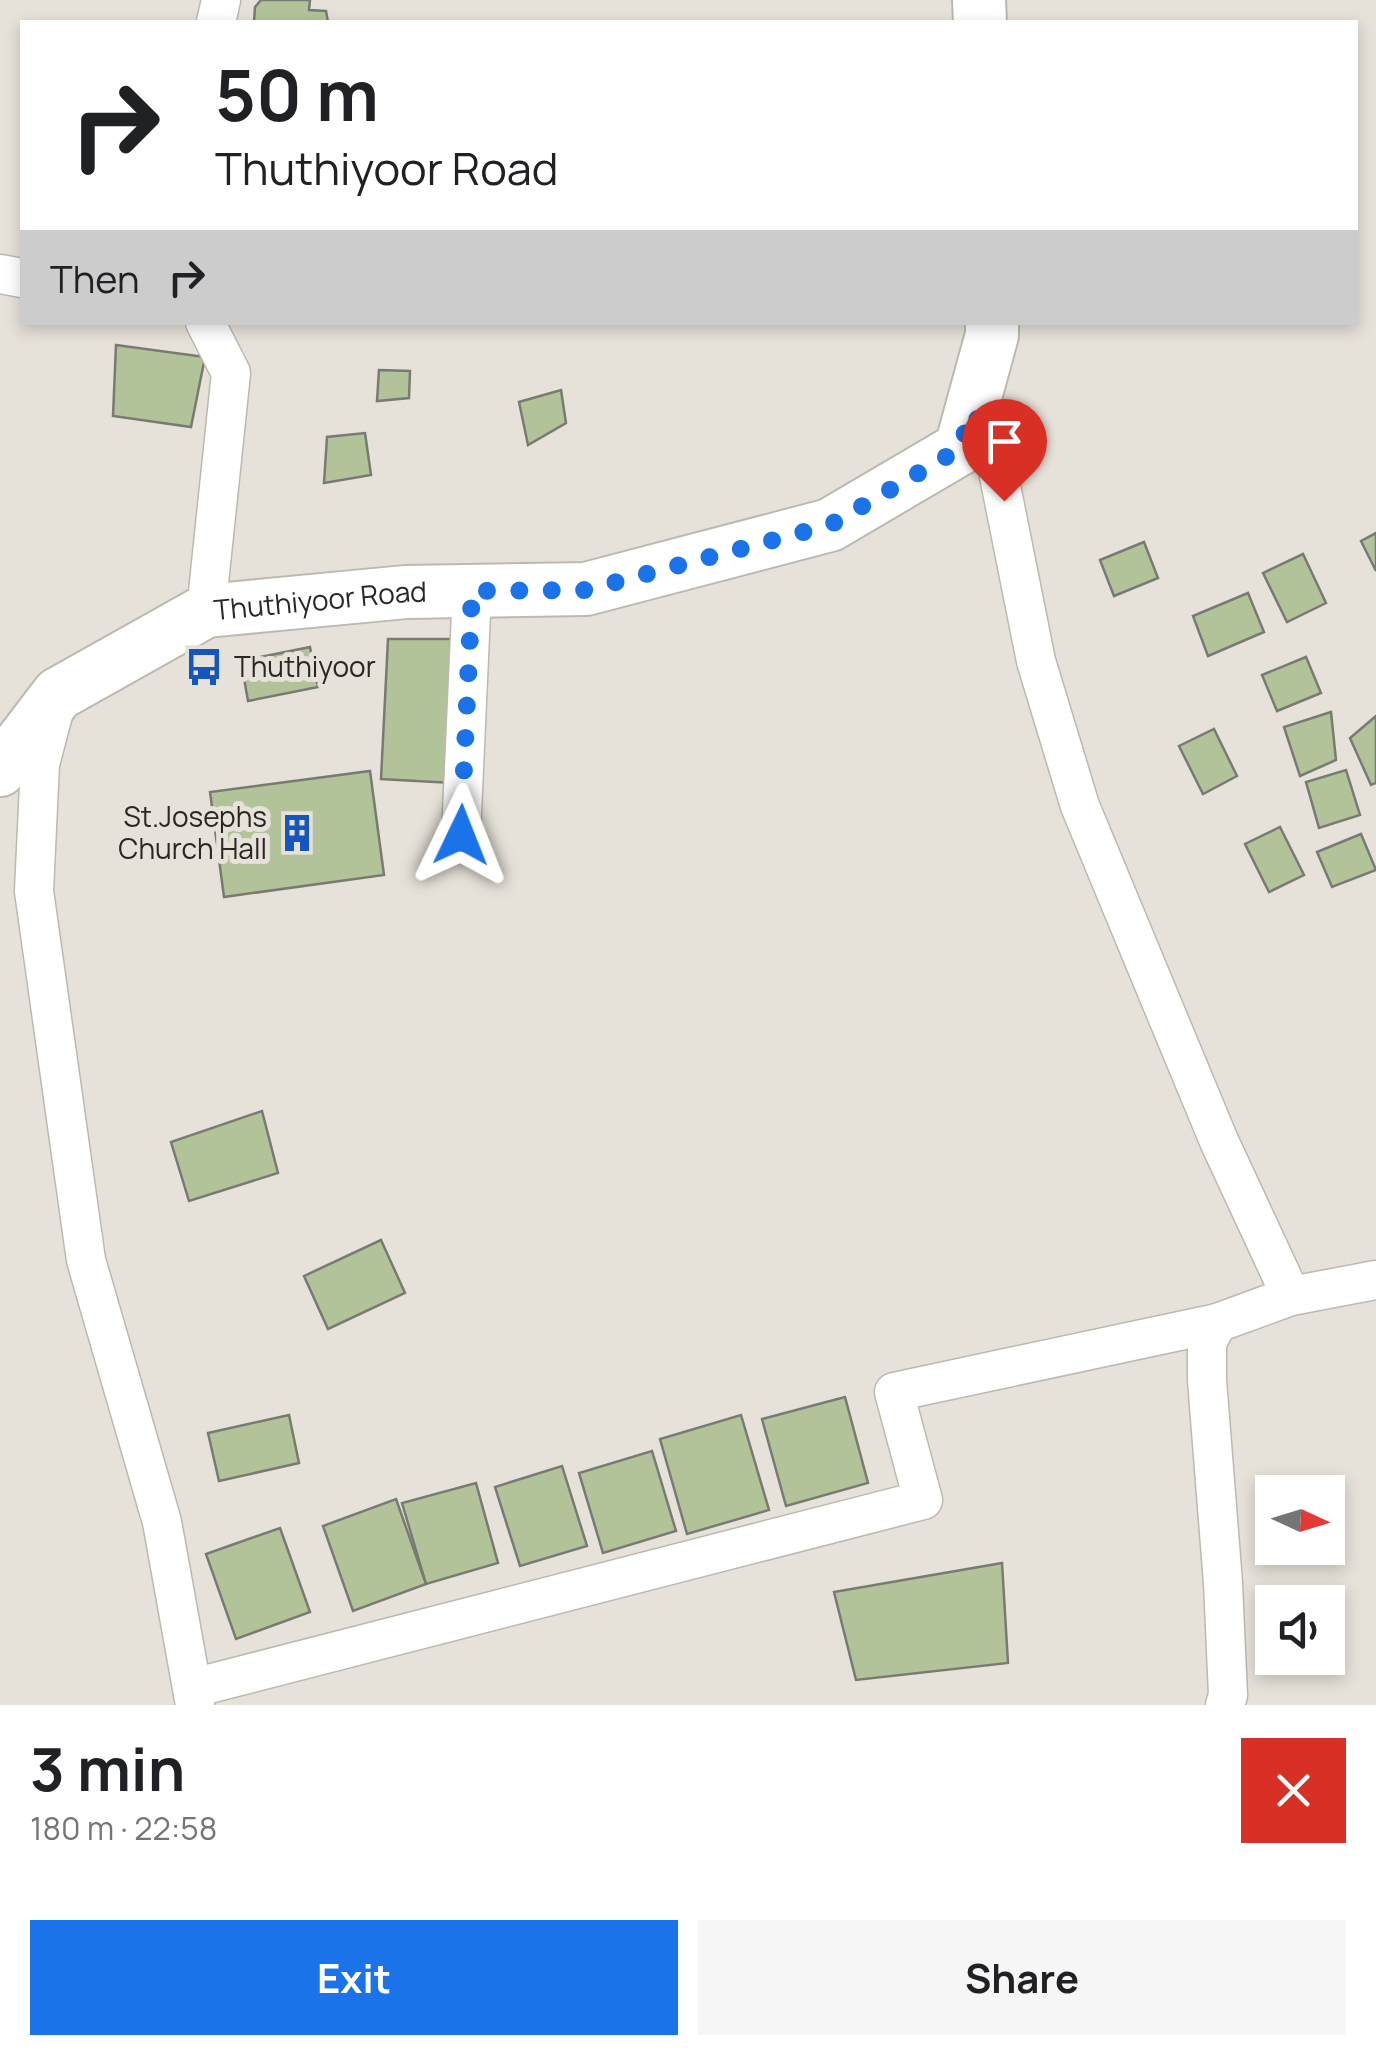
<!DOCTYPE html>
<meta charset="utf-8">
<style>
body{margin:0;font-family:Manrope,sans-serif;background:#f6f6f6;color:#202124;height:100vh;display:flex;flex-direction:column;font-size:38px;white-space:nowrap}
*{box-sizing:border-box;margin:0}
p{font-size:32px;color:#757577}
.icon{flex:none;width:55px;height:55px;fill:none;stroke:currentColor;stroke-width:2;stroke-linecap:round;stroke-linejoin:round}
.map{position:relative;height:1705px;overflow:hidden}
.details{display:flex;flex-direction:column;background:#fff;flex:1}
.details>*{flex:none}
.top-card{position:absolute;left:20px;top:20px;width:1338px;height:305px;border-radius:0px;box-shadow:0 5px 15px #0003;background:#fff;color:#202124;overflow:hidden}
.needle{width:65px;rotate:94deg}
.buttons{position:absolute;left:1255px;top:1475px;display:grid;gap:20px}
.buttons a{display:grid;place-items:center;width:90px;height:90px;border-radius:0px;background:#fff;box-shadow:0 5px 15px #0003;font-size:50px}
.pin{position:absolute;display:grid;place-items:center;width:85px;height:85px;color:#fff;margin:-102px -42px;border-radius:50% 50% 50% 0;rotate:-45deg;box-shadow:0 0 10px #0007}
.pin .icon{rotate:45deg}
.me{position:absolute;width:110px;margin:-55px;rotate:2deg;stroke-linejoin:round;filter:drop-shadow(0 0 8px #0008)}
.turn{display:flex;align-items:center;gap:35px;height:210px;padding:0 30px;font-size:45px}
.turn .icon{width:130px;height:130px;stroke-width:2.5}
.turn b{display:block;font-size:70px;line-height:85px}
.then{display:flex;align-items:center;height:95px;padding:0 30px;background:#0003;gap:20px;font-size:38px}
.round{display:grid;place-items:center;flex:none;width:105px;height:105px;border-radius:0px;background:#f6f6f6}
.head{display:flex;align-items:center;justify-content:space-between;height:170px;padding:0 30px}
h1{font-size:60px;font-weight:700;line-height:75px}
.primary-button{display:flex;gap:20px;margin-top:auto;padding:20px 30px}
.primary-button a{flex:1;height:115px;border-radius:0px;background:#1a73e8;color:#fff;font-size:40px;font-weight:700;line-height:115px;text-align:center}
.primary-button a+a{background:#f6f6f6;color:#202124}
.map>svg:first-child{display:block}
.building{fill:#b2c399;stroke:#787b73;stroke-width:2.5}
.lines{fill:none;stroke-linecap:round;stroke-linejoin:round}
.street-casing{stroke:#bcb9b0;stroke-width:41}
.secondary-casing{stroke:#bcb9b0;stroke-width:56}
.street{stroke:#fff;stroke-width:38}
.secondary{stroke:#fff;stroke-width:52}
.route{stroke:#1a73e8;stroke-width:18;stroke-dasharray:0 32.4}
.labels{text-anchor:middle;stroke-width:10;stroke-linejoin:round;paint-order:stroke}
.street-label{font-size:28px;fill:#282724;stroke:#e6e2d9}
.poi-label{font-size:28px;fill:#282724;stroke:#e6e2d9;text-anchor:start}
</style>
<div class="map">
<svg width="1376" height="1705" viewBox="0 0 1376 1705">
<rect width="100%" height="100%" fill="#e6e2d9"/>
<g class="building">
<polygon points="261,0 310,0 309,10 326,11 328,22 254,22 255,7"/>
<polygon points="116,345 205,357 191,427 113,416"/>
<polygon points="379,370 410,371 409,398 377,401"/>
<polygon points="561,390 566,423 528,445 519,402"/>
<polygon points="365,433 371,475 324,483 327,437"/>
<polygon points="1376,533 1376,571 1361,541"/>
<polygon points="1144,542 1158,578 1114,596 1100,560"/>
<polygon points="1303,554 1326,603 1287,622 1263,573"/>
<polygon points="1248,593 1264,632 1208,656 1193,616"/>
<polygon points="388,639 459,639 452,783 381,779"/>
<polygon points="310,647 318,687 248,701 241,661"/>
<polygon points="1306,657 1321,693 1277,711 1262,675"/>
<polygon points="1331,712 1336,760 1300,776 1284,727"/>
<polygon points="1376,716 1376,783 1371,785 1350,738"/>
<polygon points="1214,729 1237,776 1203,794 1179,746"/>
<polygon points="1346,770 1360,815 1319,828 1306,782"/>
<polygon points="370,771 384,875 224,897 210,792"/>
<polygon points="1280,827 1304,875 1269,892 1245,844"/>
<polygon points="1361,834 1376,870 1332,887 1317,852"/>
<polygon points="262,1111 278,1173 189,1201 171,1142"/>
<polygon points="381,1240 405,1293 328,1329 304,1276"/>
<polygon points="845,1397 868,1483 786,1506 762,1419"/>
<polygon points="289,1415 299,1463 219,1481 208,1433"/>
<polygon points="741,1415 769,1510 687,1534 660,1439"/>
<polygon points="652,1451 676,1531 603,1553 579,1473"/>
<polygon points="562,1466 587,1546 520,1566 495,1487"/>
<polygon points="476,1483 498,1563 426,1584 402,1503"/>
<polygon points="396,1499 426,1584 353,1611 323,1526"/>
<polygon points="280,1528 310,1612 236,1639 206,1554"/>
<polygon points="1002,1563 1008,1663 856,1680 834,1592"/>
</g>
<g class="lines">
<g class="street-casing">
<g id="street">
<polyline points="216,22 221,0"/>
<polyline points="0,274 22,278"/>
<polyline points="205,322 231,373 206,611"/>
<polyline points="971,412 990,431 1036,661 1080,806 1219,1141 1291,1296 1217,1323 1207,1343 1207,1380 1223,1583 1228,1695 1225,1705"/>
<polyline points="54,711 40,764 34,891 86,1260 162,1522 195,1705"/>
<polyline points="461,835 472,591"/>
<polyline points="1291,1296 1376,1280"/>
<polyline points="193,1688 923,1500 894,1392 1217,1323"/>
</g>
</g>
<g class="secondary-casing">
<g id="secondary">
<polyline points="979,0 980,22"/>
<path id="s1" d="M 0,770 L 58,694 L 206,611 L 406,592 L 586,589 L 830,525 L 961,448 L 992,335 L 992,322"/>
</g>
</g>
<use href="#street" class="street"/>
<use href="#secondary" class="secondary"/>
</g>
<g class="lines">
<polyline class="route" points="461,835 472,591 586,590 830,525 961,448 970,412 990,431 1004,501"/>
</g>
<defs>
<g id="bus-bare" transform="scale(3)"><path d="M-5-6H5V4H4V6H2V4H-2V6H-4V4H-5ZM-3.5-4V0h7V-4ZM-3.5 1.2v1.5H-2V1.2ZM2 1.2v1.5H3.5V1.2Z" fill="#1455c0" stroke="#e6e2d9" stroke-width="2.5" paint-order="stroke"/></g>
<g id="building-bare" transform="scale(3)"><path d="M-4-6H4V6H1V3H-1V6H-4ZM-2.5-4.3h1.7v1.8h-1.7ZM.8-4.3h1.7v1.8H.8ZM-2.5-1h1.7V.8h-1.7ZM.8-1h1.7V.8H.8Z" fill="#1455c0" stroke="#e6e2d9" stroke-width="2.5" paint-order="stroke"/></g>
</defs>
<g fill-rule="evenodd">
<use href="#bus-bare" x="204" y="667"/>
<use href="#building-bare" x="297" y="833"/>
</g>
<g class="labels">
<g class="street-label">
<text dy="10" stroke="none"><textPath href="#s1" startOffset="380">Thuthiyoor Road</textPath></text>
</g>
<g class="poi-label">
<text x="234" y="677">Thuthiyoor</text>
<text x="267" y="827" text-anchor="end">St.Josephs<tspan x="267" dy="32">Church Hall</tspan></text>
</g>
</g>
</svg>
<div class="buttons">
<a><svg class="needle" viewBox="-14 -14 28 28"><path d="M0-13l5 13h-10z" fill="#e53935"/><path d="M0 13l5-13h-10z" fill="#757577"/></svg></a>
<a><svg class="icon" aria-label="sound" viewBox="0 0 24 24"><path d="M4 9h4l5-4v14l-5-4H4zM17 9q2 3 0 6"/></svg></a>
</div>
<div class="pin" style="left:1004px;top:501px;background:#d93025"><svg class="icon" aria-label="arrive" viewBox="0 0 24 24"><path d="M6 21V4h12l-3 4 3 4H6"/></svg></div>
<svg class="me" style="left:461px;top:835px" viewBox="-20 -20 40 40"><path d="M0-17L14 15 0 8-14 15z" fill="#1a73e8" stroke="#fff" stroke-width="4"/></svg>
<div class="top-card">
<div class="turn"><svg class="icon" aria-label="right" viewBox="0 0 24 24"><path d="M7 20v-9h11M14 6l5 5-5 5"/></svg><div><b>50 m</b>Thuthiyoor Road</div></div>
<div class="then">Then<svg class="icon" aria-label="right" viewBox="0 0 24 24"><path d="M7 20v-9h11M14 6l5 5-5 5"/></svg></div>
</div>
</div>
<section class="details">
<div class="head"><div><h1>3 min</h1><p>180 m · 22:58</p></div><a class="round" style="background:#d93025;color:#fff"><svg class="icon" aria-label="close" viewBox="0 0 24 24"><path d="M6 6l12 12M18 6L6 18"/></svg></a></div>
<div class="primary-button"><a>Exit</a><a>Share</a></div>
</section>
